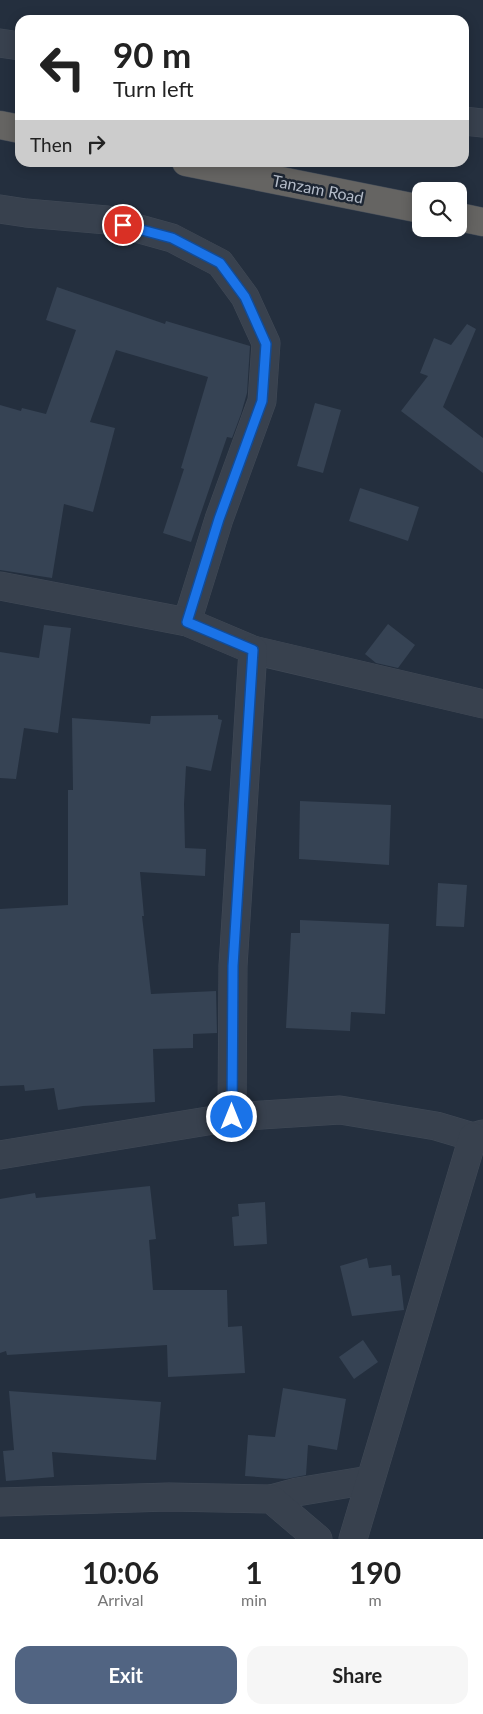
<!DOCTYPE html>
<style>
body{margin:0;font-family:Lato,sans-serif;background:#f6f6f6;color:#222;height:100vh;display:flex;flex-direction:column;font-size:19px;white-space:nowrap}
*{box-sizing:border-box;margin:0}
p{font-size:16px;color:#767676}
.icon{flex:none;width:28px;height:28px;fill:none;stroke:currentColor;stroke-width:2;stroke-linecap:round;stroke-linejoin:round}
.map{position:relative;height:1539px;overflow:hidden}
.side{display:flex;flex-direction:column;background:#fff;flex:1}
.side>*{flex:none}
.guide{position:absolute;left:15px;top:15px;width:454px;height:152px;border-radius:15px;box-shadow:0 2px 12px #0003;background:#fff;color:#222;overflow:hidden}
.controls{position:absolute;left:412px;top:182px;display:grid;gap:10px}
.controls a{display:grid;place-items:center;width:55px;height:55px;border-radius:10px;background:#fff;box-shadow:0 2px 12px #0003;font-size:25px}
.pin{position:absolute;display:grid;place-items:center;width:42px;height:42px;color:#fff;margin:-21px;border:2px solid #fff;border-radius:50%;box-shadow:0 1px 5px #0007}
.me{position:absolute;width:55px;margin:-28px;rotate:0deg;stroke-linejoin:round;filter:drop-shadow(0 0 4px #0008)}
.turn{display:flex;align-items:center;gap:18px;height:105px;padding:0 15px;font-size:22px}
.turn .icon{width:65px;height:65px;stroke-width:2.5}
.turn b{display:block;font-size:35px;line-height:42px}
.then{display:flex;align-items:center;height:48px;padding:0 15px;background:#0003;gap:10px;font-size:19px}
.eta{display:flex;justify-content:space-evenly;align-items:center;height:85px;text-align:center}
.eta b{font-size:30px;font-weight:700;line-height:35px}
.action{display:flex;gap:10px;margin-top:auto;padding:10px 15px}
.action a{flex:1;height:58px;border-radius:15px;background:#516482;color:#fff;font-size:20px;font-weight:700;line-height:58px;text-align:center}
.action a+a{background:#f6f6f6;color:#222}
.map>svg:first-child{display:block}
.building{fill:#364354}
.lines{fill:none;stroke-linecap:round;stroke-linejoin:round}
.minor-casing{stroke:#414a57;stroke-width:29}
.trunk-casing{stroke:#434c59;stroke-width:29}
.minor{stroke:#38414e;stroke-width:28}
.trunk{stroke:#656462;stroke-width:28}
.route-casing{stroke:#114b97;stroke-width:12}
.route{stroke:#1a73e8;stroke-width:9}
.labels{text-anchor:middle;stroke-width:5;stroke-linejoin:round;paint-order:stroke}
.street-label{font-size:16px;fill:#b4bcc9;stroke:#1d2633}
</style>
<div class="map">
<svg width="483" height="1539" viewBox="0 0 483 1539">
<rect width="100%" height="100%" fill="#242f3e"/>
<g class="building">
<polygon points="57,287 165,324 166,321 250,346 247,393 241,414 232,438 227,437 191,542 163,533 184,469 181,468 208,377 116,350 90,422 115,428 93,512 64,504 52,578 0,570 0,405 21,411 22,408 46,414 76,330 46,320"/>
<polygon points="467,324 476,329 443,407 483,438 483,473 401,411 428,376 420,373 434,338 451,345"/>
<polygon points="315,403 341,410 323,473 297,466"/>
<polygon points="360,488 419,507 408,541 349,521"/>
<polygon points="388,624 415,645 398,668 376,663 365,654"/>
<polygon points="44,625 71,628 58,733 24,728 16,779 0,778 0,652 39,658"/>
<polygon points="218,715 218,719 222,720 211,771 186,766 184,804 185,848 206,849 205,876 140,872 144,916 142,916 151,994 216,991 217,1033 193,1034 193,1048 153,1049 155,1102 83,1106 58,1110 54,1088 25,1091 24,1085 0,1086 0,909 68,905 68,790 73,790 72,718 150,724 151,716"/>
<polygon points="300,801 391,805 389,865 299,859"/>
<polygon points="438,883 467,885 464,927 436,926"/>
<polygon points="300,920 389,924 385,1014 351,1012 350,1031 286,1028 291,933 300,933"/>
<polygon points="150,1186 156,1239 149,1240 153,1290 227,1290 228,1327 242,1326 245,1373 168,1377 167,1345 7,1355 6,1351 0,1353 0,1199 35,1193 36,1198"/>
<polygon points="265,1202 267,1244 234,1246 232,1217 239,1216 238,1204"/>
<polygon points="367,1258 369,1268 391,1265 392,1276 400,1275 404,1310 352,1316 340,1266"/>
<polygon points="363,1340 378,1362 354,1379 339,1357"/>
<polygon points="283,1388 346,1399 337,1450 308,1445 306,1475 286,1479 245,1476 248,1435 275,1437"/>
<polygon points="9,1391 161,1402 156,1460 52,1452 54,1477 6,1481 3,1451 14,1450"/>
</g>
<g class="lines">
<g class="minor-casing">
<g id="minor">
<polyline points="0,43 20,46"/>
<polyline points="464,121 483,123"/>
<polyline points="0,209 26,213 107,220 172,238 220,263 245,297 266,343 262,401 219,519 187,622"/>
<polyline points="0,586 187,622 253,650 483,704"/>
<polyline points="232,1117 233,966 253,650"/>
<polyline points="0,1155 232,1117 340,1110 436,1126 473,1137 483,1134"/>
<polyline points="271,1499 297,1492 369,1480"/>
<polyline points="0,1502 169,1497 271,1499 318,1539"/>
<polyline points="353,1539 473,1137"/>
</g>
</g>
<g class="trunk-casing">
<g id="trunk">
<polyline points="0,125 20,129"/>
<polyline points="186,162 421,209"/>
<polyline points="459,217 483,222"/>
</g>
</g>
<use href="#minor" class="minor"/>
<use href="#trunk" class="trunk"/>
</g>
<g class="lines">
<g class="route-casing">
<polyline id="route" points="123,225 172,238 220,263 245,297 266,344 262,401 219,519 187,622 253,650 233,966 232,1117"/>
</g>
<use href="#route" class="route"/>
</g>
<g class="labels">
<g class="street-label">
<text transform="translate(318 189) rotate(11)" y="6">Tanzam Road</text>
</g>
</g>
</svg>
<div class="controls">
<a><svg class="icon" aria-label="search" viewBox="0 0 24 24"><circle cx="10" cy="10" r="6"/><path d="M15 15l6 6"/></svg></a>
</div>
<div class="pin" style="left:123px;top:225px;background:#d93025"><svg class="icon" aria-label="arrive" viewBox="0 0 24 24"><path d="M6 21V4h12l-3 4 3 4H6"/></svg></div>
<svg class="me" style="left:232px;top:1117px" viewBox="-20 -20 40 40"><circle r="17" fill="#1a73e8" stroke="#fff" stroke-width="3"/><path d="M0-11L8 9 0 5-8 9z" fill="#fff"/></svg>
<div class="guide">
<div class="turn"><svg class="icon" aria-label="left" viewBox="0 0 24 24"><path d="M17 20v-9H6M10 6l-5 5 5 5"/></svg><div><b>90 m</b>Turn left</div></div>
<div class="then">Then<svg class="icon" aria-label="right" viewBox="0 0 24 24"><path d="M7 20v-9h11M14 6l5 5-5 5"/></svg></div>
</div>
</div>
<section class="side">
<div class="eta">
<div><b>10:06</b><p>Arrival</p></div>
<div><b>1</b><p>min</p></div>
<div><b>190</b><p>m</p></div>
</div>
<div class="action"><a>Exit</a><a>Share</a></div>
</section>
